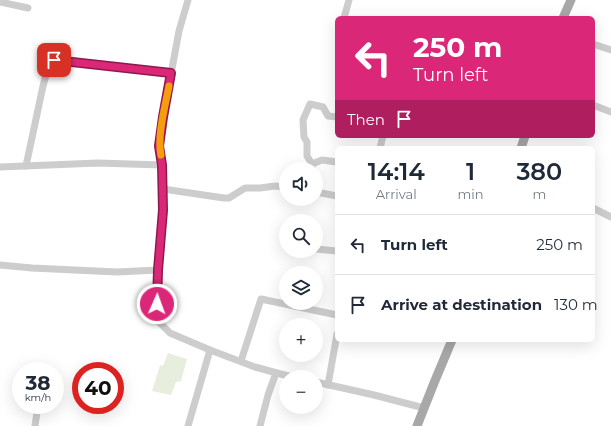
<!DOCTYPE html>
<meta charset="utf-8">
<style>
body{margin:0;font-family:Montserrat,sans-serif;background:#f6f6f7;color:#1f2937;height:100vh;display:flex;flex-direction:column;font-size:15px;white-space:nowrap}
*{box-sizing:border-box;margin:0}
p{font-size:13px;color:#747a83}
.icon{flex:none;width:22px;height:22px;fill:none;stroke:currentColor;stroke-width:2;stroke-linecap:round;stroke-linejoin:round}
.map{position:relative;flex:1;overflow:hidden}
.panel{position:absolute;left:335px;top:146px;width:260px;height:196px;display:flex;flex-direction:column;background:#fff;border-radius:6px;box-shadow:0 4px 16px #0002}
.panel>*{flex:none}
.banner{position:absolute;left:335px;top:16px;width:260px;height:122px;border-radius:6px;box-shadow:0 4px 16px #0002;background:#db2777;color:#fff;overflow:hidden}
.fabs{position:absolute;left:279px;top:162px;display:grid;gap:8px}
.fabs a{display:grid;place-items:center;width:44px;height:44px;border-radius:50%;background:#fff;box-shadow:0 4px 16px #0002;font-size:20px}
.speed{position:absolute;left:12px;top:362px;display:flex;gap:8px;font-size:20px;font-weight:700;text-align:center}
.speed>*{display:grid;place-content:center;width:52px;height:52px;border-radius:50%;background:#fff;box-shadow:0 4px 16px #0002;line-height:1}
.speed small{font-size:10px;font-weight:400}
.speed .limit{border:6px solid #d22;background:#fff;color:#111}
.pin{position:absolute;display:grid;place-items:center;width:34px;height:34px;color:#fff;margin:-17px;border-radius:8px;box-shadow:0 2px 6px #0006}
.me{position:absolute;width:44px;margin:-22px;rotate:2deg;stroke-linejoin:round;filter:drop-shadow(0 0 3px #0008)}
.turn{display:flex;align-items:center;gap:14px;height:84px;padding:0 12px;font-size:18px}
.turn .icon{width:52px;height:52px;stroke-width:2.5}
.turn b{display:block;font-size:28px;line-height:34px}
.then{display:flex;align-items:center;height:38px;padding:0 12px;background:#0003;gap:8px;font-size:15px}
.eta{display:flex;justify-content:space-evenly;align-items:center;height:68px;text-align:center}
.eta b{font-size:24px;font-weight:600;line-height:28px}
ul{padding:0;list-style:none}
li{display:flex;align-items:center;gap:12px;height:60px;padding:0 12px;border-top:1px solid #e0e1e3}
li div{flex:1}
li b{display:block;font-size:15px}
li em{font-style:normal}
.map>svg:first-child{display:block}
.green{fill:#e8eedd}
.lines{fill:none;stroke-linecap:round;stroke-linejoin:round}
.minor{stroke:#cdcdcd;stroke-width:7}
.major{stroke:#a8a8a8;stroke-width:9}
.route-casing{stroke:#8e194d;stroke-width:10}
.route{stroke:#db2777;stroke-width:7}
.slow{stroke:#f59e0b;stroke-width:7}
</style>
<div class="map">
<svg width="611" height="426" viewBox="0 0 611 426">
<rect width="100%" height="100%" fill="#fff"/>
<polygon class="green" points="168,353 187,359 181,381 176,382 171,395 152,391 160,365 163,366"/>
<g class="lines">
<g class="minor">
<polyline points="188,0 179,31 163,117 159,146 162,165 163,210 158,270 157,304 159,322 170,333 210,350 255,367 292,377"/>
<polyline points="0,2 28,8"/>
<polyline points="344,18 349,0"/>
<polyline points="593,44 611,50"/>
<polyline points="593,105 611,112"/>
<polyline points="380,148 383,136"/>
<polyline points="312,164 322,160 337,162"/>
<polyline points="26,166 43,86 49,64 51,61 54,60 171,73"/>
<polyline points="0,167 98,163 162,165"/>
<polyline points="312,169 312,164 307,156 307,142 304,137 303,120 310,104 323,107 328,116 337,117"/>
<polyline points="163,189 224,198 229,198 245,188 260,188 275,186 286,187"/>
<polyline points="316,192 337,196"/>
<polyline points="593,208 611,217"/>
<polyline points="316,249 337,251"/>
<polyline points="0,265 32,268 117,272 158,270"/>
<polyline points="241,361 261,299 337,315"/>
<polyline points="316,382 374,395 424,408"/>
<polyline points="328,385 337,334"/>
<polyline points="35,426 38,405"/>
<polyline points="188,426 210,350"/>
<polyline points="260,426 268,395 276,373"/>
</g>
<g class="major">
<polyline points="563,18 571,0"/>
<polyline points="521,148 525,136"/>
<polyline points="417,426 434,383 452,340"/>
</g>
</g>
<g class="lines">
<g class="route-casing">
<polyline id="route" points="54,60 171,73 163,117 159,146 162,165 163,210 158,270 157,304"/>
</g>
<use href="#route" class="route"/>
<path class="slow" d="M 161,155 C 157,135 165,107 169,86"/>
</g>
</svg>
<div class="fabs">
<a><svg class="icon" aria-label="sound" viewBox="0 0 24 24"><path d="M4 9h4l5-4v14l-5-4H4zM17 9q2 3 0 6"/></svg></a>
<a><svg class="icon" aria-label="search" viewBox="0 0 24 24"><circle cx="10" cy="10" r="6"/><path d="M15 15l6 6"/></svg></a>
<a><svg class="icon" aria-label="layers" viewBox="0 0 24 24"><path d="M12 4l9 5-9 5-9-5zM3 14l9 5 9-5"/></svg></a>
<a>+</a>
<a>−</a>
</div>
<div class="speed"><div>38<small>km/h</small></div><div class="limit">40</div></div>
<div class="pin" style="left:54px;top:60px;background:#d93025"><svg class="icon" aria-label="arrive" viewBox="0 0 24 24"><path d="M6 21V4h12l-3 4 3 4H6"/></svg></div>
<svg class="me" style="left:157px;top:304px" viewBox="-20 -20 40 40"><circle r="17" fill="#db2777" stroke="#fff" stroke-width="3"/><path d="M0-11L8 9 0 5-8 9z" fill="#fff"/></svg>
<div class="banner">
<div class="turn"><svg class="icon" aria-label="left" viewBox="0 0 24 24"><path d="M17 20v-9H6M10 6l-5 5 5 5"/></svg><div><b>250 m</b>Turn left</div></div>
<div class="then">Then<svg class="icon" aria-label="arrive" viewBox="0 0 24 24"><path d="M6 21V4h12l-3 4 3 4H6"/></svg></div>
</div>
<section class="panel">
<div class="eta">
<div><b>14:14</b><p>Arrival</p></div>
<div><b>1</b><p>min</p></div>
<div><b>380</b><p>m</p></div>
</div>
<ul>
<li><svg class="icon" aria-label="left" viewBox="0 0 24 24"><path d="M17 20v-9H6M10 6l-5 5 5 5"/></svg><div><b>Turn left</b></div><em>250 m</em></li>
<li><svg class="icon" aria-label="arrive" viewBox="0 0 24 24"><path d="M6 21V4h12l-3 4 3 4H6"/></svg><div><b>Arrive at destination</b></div><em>130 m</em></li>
</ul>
</section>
</div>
